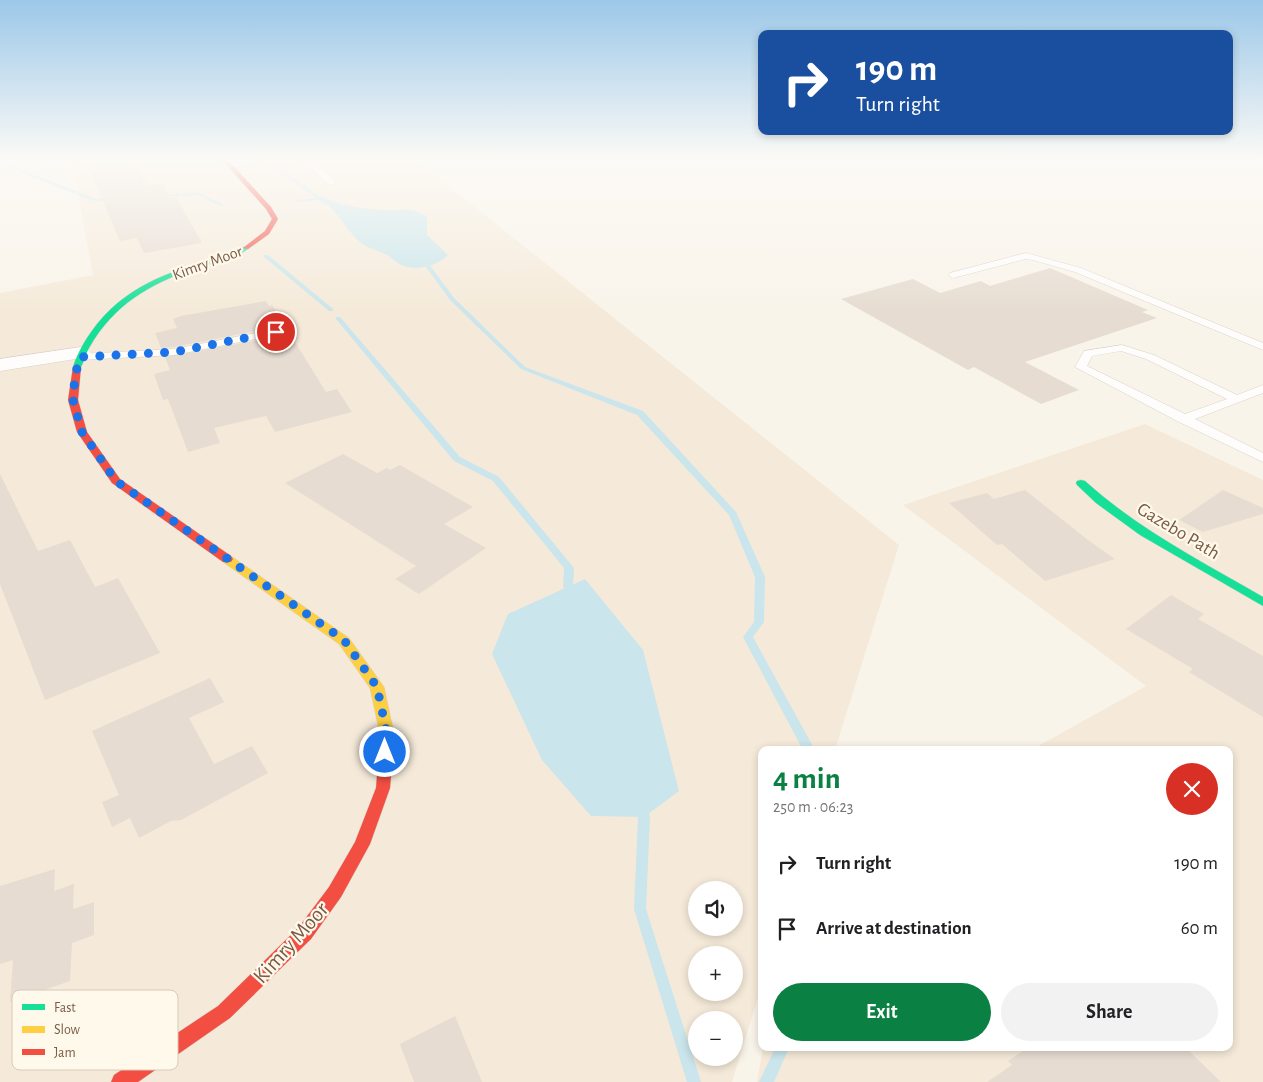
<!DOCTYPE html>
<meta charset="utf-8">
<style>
body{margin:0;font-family:"Alegreya Sans",sans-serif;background:#f2f2f2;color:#202124;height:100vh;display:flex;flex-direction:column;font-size:19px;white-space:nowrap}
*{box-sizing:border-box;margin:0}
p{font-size:16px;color:#757577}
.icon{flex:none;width:28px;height:28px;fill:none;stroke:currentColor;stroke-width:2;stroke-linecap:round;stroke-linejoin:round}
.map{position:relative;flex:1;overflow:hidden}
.panel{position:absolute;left:758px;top:746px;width:475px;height:305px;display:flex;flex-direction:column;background:#fff;border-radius:10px;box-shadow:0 2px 8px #0003}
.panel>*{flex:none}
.hud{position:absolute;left:758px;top:30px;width:475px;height:105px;border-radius:10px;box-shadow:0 2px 8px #0003;background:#1a4fa0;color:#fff;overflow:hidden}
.buttons{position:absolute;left:688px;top:881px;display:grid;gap:10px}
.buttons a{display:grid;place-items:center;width:55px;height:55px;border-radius:50%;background:#fff;box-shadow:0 2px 8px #0003;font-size:25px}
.pin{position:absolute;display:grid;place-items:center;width:42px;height:42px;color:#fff;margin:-21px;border:2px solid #fff;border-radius:50%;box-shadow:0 1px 5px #0007}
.me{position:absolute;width:55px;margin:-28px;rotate:0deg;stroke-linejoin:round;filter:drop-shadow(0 0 4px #0008)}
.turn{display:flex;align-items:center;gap:18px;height:105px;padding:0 15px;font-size:22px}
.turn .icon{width:65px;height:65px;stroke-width:2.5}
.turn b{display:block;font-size:35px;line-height:42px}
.round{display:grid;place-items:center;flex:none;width:52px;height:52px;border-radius:26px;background:#f2f2f2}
.headline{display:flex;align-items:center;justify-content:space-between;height:85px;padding:0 15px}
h1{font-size:30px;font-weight:700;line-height:38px;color:#0b8043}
.primary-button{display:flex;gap:10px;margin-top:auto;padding:10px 15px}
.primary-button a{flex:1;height:58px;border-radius:30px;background:#0b8043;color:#fff;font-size:20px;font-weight:700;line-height:58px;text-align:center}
.primary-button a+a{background:#f2f2f2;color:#202124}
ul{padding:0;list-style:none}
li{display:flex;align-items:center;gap:15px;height:65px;padding:0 15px}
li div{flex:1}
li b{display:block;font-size:19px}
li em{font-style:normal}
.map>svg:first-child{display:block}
.residential{fill:#f5ead9;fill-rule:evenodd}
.water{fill:#cae5eb}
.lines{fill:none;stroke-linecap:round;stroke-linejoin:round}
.stream{fill:#cae5eb;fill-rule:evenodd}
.building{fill:#e6dcd1}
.lane-casing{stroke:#d8d1c8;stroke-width:1}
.street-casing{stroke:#d8d1c8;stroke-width:1}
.fast-casing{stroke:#d8d0c6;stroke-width:1}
.slow-casing{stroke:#d8d0c6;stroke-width:1}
.jam-casing{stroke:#d8d0c6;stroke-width:1}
.lane{fill:#fefdfc;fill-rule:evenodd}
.street{fill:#fefdfc;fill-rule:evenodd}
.fast{fill:#16e098;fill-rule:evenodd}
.slow{fill:#ffcf43;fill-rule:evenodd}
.jam{fill:#f24e42;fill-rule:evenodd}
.route{stroke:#1a73e8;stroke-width:9;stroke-dasharray:0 16.2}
.labels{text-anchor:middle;stroke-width:4.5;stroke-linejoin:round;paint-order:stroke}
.far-street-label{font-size:16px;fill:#7a5c46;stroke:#fff9ec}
.street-label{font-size:19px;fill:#7a5c46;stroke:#fff9ec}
.near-street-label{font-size:22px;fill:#7a5c46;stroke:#fff9ec}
.key{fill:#fff9ec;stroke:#d7caba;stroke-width:1}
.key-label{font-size:14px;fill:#7a5c46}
</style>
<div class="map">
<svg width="1263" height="1082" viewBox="0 0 1263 1082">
<rect width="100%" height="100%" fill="#f9f4ea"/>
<g class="residential">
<path d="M 72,161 L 417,161 L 899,545 L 835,750 L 761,750 L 761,988 L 732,1082 L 0,1082 L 0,293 L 93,275 ZM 696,890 L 734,890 L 734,928 L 696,928 ZM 696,955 L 734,955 L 734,992 L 696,992 ZM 696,1020 L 734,1020 L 734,1058 L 696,1058 Z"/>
<polygon points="1145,424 1263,480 1263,1082 757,1082 763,1048 1229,1048 1229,750 1031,750 1146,686 903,505"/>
</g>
<g class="water">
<path d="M 323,196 C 333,205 367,209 381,210 C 398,211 412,206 427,217 L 427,235 L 448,255 C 439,265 418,271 404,266 C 397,264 392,257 385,254 C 377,250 367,248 360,242 C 344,228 334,202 312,198 Z"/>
<polygon points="585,579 643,650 679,791 644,817 591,816 542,760 492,654 508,614"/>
</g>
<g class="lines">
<g class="stream">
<polygon points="0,161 96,199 112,198 114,199 112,200 93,201 0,164"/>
<polygon points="268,162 272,162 329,203 325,204 320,200 297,202 297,200 299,200 316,198 268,164"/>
<polygon points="199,193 224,205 220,206 198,195 158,197 156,196 158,195"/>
<polygon points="264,255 268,255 333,309 333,311 329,311 264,257"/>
<polygon points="418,258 422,258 430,265 454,298 525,367 643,411 736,512 765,577 764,622 753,637 815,750 803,750 743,637 754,622 755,577 729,515 637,415 521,369 450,300 426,267 418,260"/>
<polygon points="336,317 340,317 460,457 499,477 574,568 573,586 577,597 575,599 569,599 563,586 564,568 493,481 454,461 336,319"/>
<polygon points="641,801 645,803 650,817 646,909 701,1082 687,1082 634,909 638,817 635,806 637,803"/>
<polygon points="775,1048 789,1048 774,1082 759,1082"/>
</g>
</g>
<g class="building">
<polygon points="95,161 133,161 147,186 162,183 171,198 176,197 202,243 144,253 137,238 120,241 90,171 99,170"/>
<polygon points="1050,268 1148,310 1142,312 1157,318 1025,362 1079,390 1041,404 974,367 968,370 841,299 913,279 940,293 981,281 990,286"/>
<polygon points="266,301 269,306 272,305 326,392 337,389 352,412 275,432 266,416 214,428 220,443 188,452 168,399 163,400 154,374 170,370 165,357 280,336 283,331 276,327 174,347 161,348 155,333 177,328 173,319 181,316"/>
<polygon points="343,454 377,473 387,468 390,470 400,465 473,507 444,524 486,548 419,594 395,579 416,566 285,483"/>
<polygon points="0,474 38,551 70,540 95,587 118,578 160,653 45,700 0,584"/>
<polygon points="1025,490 1088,540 1115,559 1045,581 1002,544 997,545 949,503 987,493 994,499"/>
<polygon points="1223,490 1263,508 1263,514 1203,532 1179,520"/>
<polygon points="1171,595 1204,614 1198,619 1263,656 1263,717 1189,672 1193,669 1126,629"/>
<polygon points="210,678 224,702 189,718 214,764 252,746 268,773 181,820 171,821 139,838 130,818 112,827 102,802 119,795 92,731"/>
<polygon points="55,869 54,891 74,884 73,909 94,902 94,935 72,943 70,981 10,1002 13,960 0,964 0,886"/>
<polygon points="455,1016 482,1082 414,1082 400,1044"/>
<polygon points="1027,1048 1186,1048 1221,1082 987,1082 1012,1065 1008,1061"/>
</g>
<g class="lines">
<g class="lane-casing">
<g id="lane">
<polygon points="244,161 262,161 230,168 226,166"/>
<polygon points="304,161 313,161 334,180 334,184 328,184"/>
<polygon points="1026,253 1081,268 1263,343 1263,350 1075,272 1033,260 1026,259 953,278 948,275 950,273"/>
<polygon points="276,329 280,330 281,332 280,334 174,355 80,360 74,357 80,354 174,349"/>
<path d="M 1122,345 L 1154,355 L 1237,395 L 1263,385 L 1263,393 L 1195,419 L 1263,453 L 1263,462 L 1179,422 L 1075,367 L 1084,351 ZM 1121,351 L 1146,359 L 1227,399 L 1185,414 L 1087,366 L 1092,356 Z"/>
</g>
</g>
<g class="street-casing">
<polygon id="street" points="81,347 88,349 91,353 88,357 0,371 0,359"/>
</g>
<g class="fast-casing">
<g id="fast">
<path d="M 244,247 L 249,248 C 236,259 213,263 196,268 C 150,284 114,304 89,348 C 85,355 84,362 80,369 L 74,369 L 73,367 C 78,351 87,337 97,324 C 137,275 188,269 244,247 Z"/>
<path d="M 1081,480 L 1085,481 C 1138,529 1201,561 1263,597 L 1263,606 L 1140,535 L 1096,503 L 1077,485 L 1076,483 L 1077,481 Z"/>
</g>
</g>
<g class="slow-casing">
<polygon id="slow" points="227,555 231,556 349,638 384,687 394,734 392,763 390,767 385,769 380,767 378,763 380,734 370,688 339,644 223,562 221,559 223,556"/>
</g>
<g class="jam-casing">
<g id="jam">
<polygon points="223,161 229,161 271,207 278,219 269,234 248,249 243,248 265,231 272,219 266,209"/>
<polygon points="77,364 81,367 78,400 87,432 120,479 231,556 233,559 231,562 223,562 112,483 77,432 68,400 73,367"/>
<polygon points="385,757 390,759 392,763 390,788 370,844 341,897 311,939 230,1018 138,1082 111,1082 114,1075 218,1006 299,927 329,887 355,842 376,788 378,763 380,759"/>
</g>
</g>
<use href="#lane" class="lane"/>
<use href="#street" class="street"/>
<use href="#fast" class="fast"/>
<use href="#slow" class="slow"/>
<use href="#jam" class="jam"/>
</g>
<linearGradient id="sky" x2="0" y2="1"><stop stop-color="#9cc8e9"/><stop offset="0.51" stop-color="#fcfaf6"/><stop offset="1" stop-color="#fcfaf6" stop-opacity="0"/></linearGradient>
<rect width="1263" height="313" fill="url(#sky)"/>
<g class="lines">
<polyline class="route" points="276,332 174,352 80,357 75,376 73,400 82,432 116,481 344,640 377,687 387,734 385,752"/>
</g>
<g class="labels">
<g class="far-street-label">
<text transform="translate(207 262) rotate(-20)" y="6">Kimry Moor</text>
</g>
<g class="street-label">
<text transform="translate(1179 530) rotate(31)" y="7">Gazebo Path</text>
</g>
<g class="near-street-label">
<text transform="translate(290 942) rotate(-48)" y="8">Kimry Moor</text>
</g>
</g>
<rect x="12" y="990" width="166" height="80" rx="8" class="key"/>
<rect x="22" y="1004" width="23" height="6" fill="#16e098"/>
<rect x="22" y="1026" width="23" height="7" fill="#ffcf43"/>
<rect x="22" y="1049" width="23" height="6" fill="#f24e42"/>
<g class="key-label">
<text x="54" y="1012">Fast</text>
<text x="54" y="1034">Slow</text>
<text x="54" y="1057">Jam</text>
</g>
</svg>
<div class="buttons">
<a><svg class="icon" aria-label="sound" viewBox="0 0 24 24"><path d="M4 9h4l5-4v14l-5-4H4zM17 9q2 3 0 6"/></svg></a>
<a>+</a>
<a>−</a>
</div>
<div class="pin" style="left:276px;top:332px;background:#d93025"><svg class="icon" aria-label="arrive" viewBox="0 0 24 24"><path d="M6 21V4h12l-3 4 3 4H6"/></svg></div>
<svg class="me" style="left:385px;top:752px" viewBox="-20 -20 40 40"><circle r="17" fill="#1a73e8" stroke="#fff" stroke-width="3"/><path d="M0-11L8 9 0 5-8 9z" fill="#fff"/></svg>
<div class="hud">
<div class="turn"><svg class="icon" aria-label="right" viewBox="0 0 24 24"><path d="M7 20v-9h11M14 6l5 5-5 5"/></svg><div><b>190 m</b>Turn right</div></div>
</div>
<section class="panel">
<div class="headline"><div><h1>4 min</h1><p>250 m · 06:23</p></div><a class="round" style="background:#d93025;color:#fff"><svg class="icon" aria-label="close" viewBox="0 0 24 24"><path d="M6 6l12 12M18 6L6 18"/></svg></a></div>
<ul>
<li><svg class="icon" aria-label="right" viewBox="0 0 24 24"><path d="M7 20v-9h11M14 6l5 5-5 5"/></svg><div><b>Turn right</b></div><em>190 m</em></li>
<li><svg class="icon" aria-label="arrive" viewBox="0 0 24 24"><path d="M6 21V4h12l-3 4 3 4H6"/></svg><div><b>Arrive at destination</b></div><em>60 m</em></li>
</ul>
<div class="primary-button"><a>Exit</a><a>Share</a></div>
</section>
</div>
